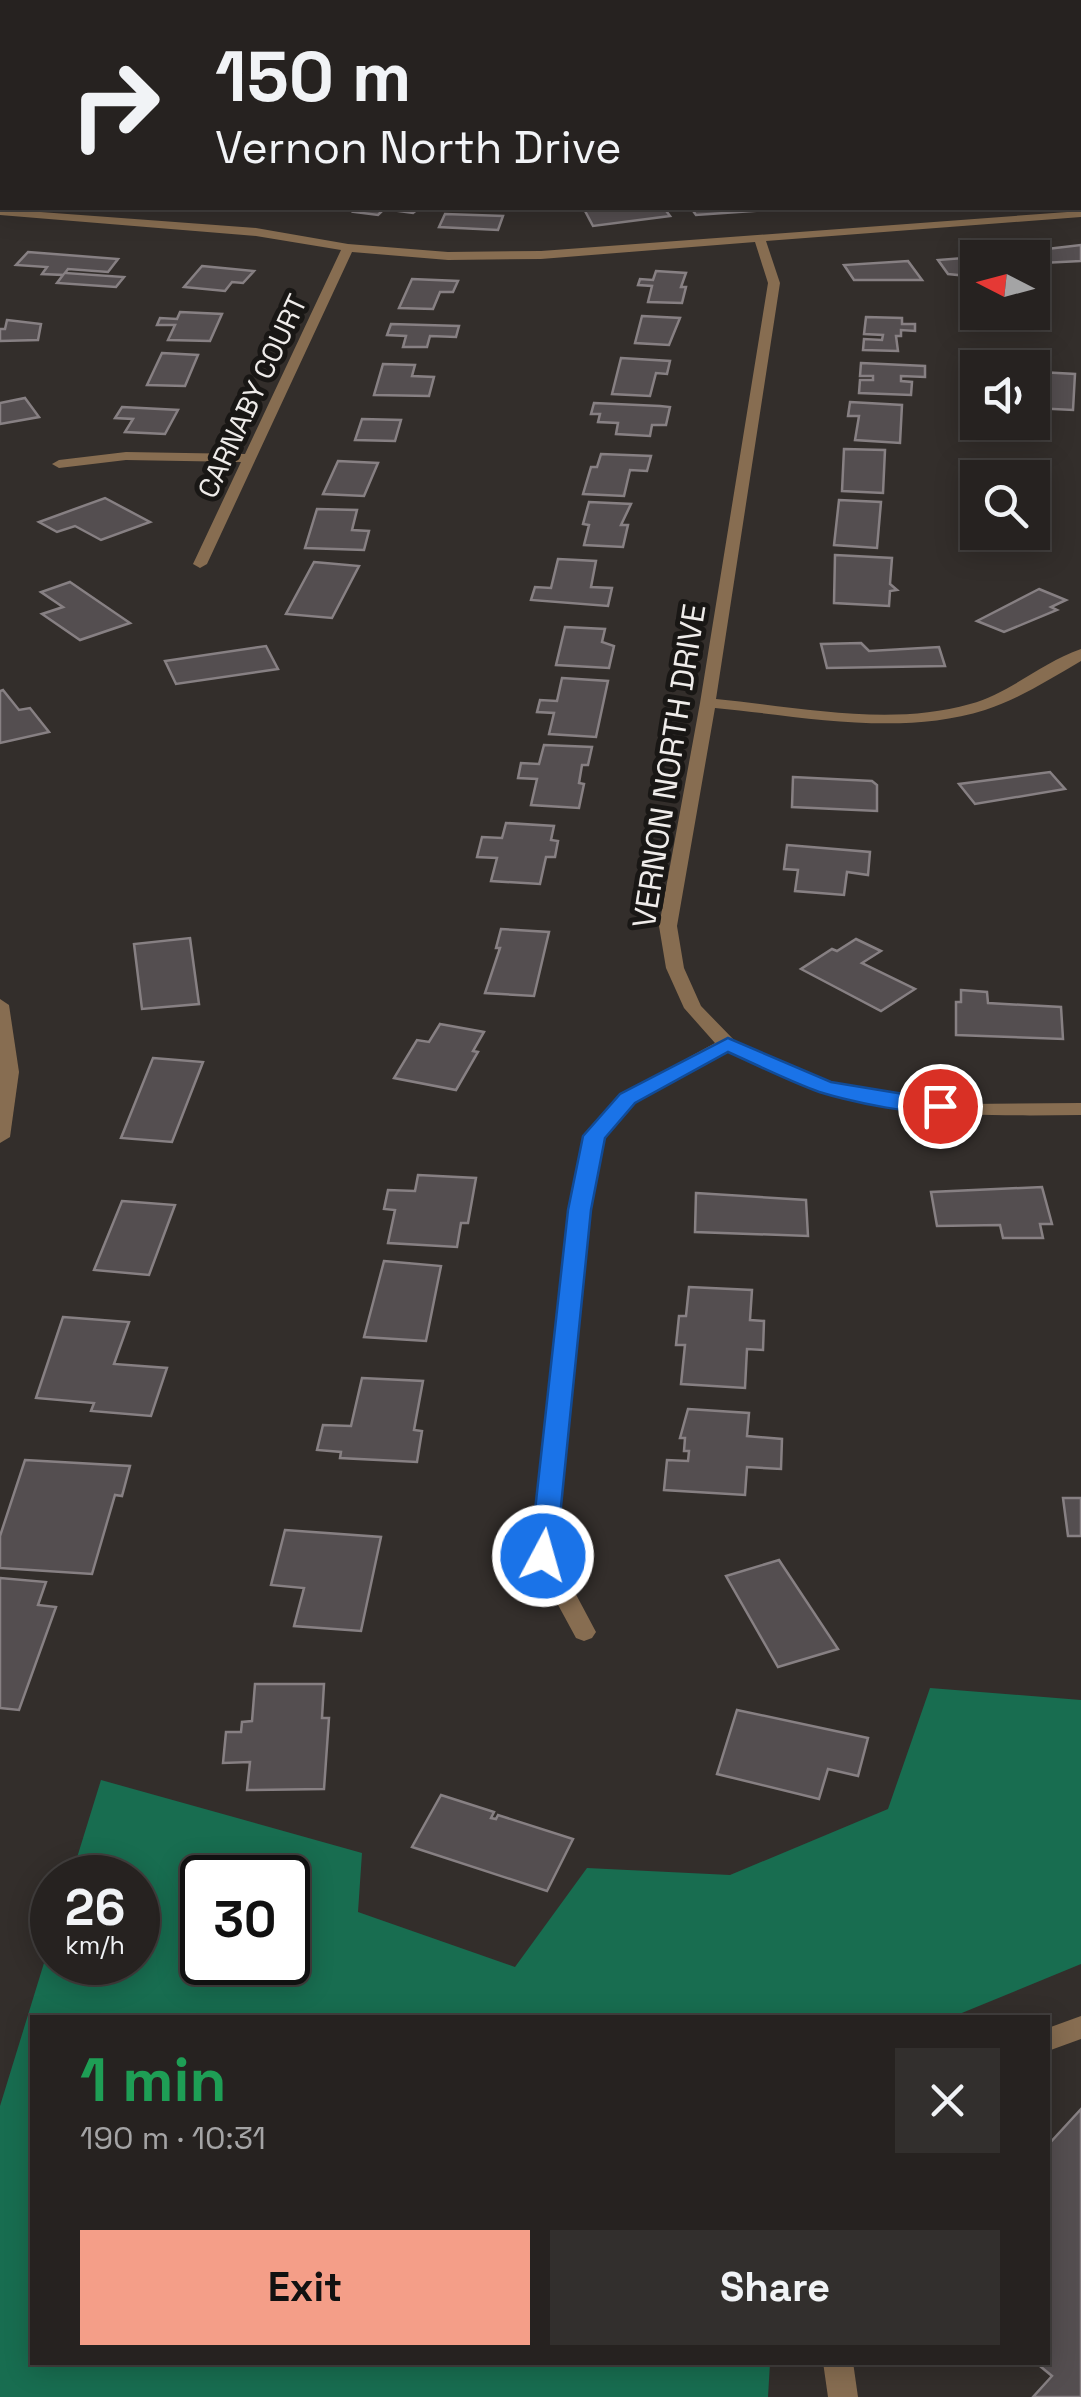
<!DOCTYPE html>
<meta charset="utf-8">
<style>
body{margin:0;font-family:"Space Grotesk",sans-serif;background:#322f2d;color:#f1f3f6;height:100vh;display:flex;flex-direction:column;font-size:38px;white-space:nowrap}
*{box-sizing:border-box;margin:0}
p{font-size:32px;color:#a4a4a5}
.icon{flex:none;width:55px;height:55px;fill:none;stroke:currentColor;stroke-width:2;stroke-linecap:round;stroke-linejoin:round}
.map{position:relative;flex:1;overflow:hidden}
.drawer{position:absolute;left:30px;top:2015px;width:1020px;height:350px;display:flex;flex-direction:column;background:#262220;border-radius:0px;box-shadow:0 5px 25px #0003,0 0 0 2px #423f3e}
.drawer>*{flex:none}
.top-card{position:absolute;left:0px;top:0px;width:1082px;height:210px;box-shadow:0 5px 25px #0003,0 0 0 2px #423f3e;background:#262220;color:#f1f3f6;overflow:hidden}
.needle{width:65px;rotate:276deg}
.buttons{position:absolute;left:960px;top:240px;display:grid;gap:20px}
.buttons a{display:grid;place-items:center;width:90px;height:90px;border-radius:0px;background:#262220;box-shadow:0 5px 25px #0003,0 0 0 2px #423f3e;font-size:50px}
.speed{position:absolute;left:30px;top:1855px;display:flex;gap:20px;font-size:50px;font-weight:700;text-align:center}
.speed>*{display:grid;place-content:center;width:130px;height:130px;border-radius:50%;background:#262220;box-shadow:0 5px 25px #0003,0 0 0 2px #423f3e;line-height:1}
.speed small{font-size:25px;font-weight:400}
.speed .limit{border:5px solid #111;border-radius:15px;background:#fff;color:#111}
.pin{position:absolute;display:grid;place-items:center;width:85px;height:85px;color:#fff;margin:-42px;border:5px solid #fff;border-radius:50%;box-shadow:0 2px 10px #0007}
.me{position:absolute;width:110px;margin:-55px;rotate:6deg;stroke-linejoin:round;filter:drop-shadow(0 0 8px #0008)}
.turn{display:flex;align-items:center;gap:35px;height:210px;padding:0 50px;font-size:45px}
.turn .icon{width:130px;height:130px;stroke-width:2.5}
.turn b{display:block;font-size:70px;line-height:85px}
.round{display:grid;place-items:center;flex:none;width:105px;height:105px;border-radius:0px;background:#322f2d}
.head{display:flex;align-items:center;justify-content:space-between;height:170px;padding:0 50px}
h1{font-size:60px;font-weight:800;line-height:75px;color:#1e9e55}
.cta{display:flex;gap:20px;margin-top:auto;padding:20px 50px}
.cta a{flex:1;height:115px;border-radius:0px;background:#f49e88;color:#111;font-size:40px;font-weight:800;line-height:115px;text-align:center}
.cta a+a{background:#322f2d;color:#f1f3f6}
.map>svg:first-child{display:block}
.forest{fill:#186d50;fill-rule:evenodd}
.building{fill:#544e50;stroke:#878083;stroke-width:2.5}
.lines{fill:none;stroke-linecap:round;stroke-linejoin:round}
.service{fill:#876d51;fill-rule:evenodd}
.minor{fill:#876d51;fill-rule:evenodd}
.route{fill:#1a73e8;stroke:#114b97;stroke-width:2.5}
.labels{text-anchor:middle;stroke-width:10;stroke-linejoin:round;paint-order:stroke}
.far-street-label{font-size:28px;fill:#efecea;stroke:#191715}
.street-label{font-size:32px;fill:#efecea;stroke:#191715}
</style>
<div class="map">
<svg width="1081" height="2397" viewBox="0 0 1081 2397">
<rect width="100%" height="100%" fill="#332e2b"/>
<path class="forest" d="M 930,1688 L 1081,1700 L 1081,1964 L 952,2017 L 32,2018 L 32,2362 L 770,2363 L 768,2397 L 0,2397 L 0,2106 L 52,1937 L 52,1962 L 138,1962 L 138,1878 L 71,1877 L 101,1780 L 362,1853 L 358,1912 L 515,1967 L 587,1868 L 730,1875 L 888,1809 ZM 202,1878 L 288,1878 L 288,1962 L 202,1962 Z"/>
<g class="building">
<polygon points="359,208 419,208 413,213 384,209 378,215 354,212"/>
<polygon points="664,208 670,216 593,226 584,209"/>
<polygon points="691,208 779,208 780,209 696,215"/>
<polygon points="445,214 503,216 498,230 439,227"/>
<polygon points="1081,245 1081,261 1042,263 1030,251"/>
<polygon points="28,252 118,259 108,272 68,269 65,273 124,277 116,287 57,283 63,275 42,274 47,267 16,265"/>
<polygon points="1002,255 1004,258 978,258 978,277 948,274 938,260"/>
<polygon points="908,261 922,280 854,280 844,265"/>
<polygon points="202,266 254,271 243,283 232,282 225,291 184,287"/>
<polygon points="656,271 686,273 681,287 686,287 682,303 648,302 652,286 638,285 640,279 653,280"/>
<polygon points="412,279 458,281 453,292 440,292 433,309 399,308"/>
<polygon points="180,312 222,314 210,341 168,340 175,325 157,325 160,318 177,319"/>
<polygon points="642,316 680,318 669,345 635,343"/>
<polygon points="866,317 902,318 902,324 915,324 915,331 901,330 901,336 896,336 898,351 863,350 864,339 882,340 883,335 864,334"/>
<polygon points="7,320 41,324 38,340 0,341 0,329 5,329"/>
<polygon points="391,324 459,326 456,337 430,336 427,347 403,347 406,336 387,335"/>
<polygon points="162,353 198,355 185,386 147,385"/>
<polygon points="621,358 670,361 667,374 656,373 650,396 612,394"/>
<polygon points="861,363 925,366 925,377 901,376 901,381 912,382 911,395 859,393 860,380 873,380 873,376 860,376"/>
<polygon points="383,364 415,365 412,376 434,377 429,396 374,395"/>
<polygon points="1040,372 1075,374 1073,410 1034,408 1032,386 1039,386"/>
<polygon points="25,398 39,417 0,424 0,403"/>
<polygon points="850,402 902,405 900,443 855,440 859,416 848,416"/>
<polygon points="594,403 660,406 670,407 666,425 652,425 650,436 616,434 618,423 598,422 600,414 591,414"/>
<polygon points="122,407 178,410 165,434 125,432 133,419 115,418"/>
<polygon points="362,419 401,420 395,441 355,440"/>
<polygon points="844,449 885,450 883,493 842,491"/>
<polygon points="601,454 651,456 647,471 630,470 624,496 583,494 591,467 597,467"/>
<polygon points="338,461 378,463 364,496 323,494"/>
<polygon points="105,498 150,522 101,540 75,526 57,532 39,522"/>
<polygon points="839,500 881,502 877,548 834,545"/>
<polygon points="589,502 631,504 621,525 628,525 623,547 584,545 589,525 583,524"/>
<polygon points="317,509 357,510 352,530 369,531 364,550 305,548"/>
<polygon points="835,555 892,558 890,584 897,590 890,591 889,606 834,603"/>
<polygon points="558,559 596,561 591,587 612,588 608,606 531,600 535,587 551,588"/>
<polygon points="314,562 359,566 332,618 286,614"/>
<polygon points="70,582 130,623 80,640 42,614 63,607 41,592"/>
<polygon points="1039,589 1066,600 1051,607 1057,610 1004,632 977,621"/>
<polygon points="565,627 605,629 602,642 614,646 609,668 556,665"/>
<polygon points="861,643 869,651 939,647 945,666 827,668 821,644"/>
<polygon points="266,646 278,669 176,684 165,661"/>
<polygon points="562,678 608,681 596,737 549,734 554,713 537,712 540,700 557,701"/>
<polygon points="3,690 19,710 30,708 49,732 0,743 0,691"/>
<polygon points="544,745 592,747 588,765 582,765 579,783 584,784 579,808 531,805 537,779 518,778 521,763 539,764"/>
<polygon points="1050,772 1065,789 975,804 959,784"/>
<polygon points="793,777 872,781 877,785 877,811 792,807"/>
<polygon points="506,823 554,826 551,840 558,841 555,857 546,857 540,884 491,881 497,858 477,857 482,837 502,838"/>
<polygon points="787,845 870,852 868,875 847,872 844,895 795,891 798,870 784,869"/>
<polygon points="501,929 549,932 534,996 485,993 500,948 496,948"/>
<polygon points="190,938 199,1004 142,1009 134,944"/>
<polygon points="856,939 881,951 862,963 915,989 881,1011 801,969 832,949 837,951"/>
<polygon points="961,990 987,992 988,1003 1061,1007 1063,1039 956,1035 956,1002 961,1002"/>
<polygon points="440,1024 484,1032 473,1051 478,1052 456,1090 394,1078 417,1040 429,1042"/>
<polygon points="153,1058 203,1062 172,1142 121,1138"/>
<polygon points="418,1175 476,1178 468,1223 461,1223 457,1247 388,1243 395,1210 384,1209 388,1190 415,1191"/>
<polygon points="1042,1187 1052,1224 1040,1224 1043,1238 1003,1238 1000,1225 937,1226 931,1192"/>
<polygon points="696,1193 806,1200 808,1236 695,1232"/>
<polygon points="122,1201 175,1205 149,1275 94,1270"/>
<polygon points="384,1261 441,1266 426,1341 364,1337"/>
<polygon points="689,1287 752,1290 750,1320 764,1321 763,1350 747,1349 745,1388 681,1384 685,1345 676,1345 679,1316 686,1316"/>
<polygon points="63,1317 129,1322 114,1364 167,1368 151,1416 91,1411 94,1403 36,1398"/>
<polygon points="362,1378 423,1381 414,1430 422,1431 417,1462 340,1458 341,1452 317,1450 323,1425 351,1426"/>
<polygon points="688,1409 749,1413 747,1436 782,1439 781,1469 747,1467 745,1495 664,1490 667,1460 688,1461 689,1451 684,1451 685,1438 680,1438"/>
<polygon points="25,1460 130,1466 122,1496 115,1495 92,1574 0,1568 0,1536"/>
<polygon points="1063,1498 1081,1498 1081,1536 1068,1536"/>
<polygon points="285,1530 381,1537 361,1631 294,1626 304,1588 271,1585"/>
<polygon points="779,1560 838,1649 778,1667 726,1576"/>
<polygon points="0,1578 46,1582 38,1605 56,1607 19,1710 0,1708"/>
<polygon points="255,1684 324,1684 322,1718 329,1718 324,1789 247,1790 250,1762 223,1763 226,1732 241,1732 242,1722 252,1721"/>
<polygon points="737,1710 868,1738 858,1776 828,1769 819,1799 717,1774"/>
<polygon points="441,1795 494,1812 491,1818 496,1819 498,1815 573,1839 547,1891 412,1847"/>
<polygon points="1081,2109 1081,2397 1033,2397 1052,2376 1035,2362 1048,2362 1048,2145"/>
</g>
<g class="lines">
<g class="service">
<polygon points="1081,2016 1081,2039 1048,2051 1048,2028"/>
<polygon points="823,2362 853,2362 858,2397 828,2397"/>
</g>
<g class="minor">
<polygon points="136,0 229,0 231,2 134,2"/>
<rect x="0" y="17" width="2" height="6"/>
<rect x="1080" y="73" width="1" height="6"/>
<path d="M 0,209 L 256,228 L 348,244 L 448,252 L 541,251 L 1081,211 L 1081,217 L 766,241 L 780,283 L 716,699 C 798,707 890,727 970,704 C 1011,693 1042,662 1081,649 L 1081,661 C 1050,679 1019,699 985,710 C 899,737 802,716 715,708 L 677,926 L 684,968 L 701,1006 L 734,1040 L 830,1082 L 885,1094 L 967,1104 L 1081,1103 L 1081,1115 C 994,1116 905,1117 820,1092 C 788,1082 758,1065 728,1051 L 634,1103 L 604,1137 L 590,1210 L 555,1555 L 596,1632 L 592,1638 L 584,1641 L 576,1638 L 531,1555 L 570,1210 L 584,1136 L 620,1095 L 715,1043 L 684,1008 L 666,968 L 659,926 L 700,703 L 768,283 L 755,242 L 541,259 L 448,260 L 352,252 L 207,564 L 200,568 L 193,564 L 241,462 L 126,460 L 59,468 L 52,464 L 59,460 L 126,452 L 245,454 L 341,250 L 256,236 L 0,215 Z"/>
<polygon points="0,999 9,1005 19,1072 10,1137 0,1143"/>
</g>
</g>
<path class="route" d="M 728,1038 L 831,1082 L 940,1100 L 950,1106 C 935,1122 837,1099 814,1090 C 785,1079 757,1065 728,1052 L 635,1103 L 605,1138 L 591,1210 L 556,1556 L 552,1562 L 534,1562 L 530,1556 L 568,1210 L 583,1136 L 620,1094 Z"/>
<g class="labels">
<g class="far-street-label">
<text transform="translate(252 396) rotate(-65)" y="10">CARNABY COURT</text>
</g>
<g class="street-label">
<text transform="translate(669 766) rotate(-81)" y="11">VERNON NORTH DRIVE</text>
</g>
</g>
</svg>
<div class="buttons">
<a><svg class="needle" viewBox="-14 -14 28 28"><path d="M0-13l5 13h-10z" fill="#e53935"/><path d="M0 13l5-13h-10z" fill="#a4a4a5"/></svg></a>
<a><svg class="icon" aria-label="sound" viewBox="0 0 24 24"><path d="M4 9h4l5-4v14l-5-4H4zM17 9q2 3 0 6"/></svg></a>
<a><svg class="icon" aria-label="search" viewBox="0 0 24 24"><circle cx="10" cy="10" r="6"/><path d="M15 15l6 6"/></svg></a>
</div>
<div class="speed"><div>26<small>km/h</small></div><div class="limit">30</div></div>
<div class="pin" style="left:940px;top:1106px;background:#d93025"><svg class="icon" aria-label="arrive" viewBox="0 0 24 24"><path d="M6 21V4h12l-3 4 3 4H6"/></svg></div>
<svg class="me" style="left:543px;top:1556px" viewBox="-20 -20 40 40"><circle r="17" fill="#1a73e8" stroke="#fff" stroke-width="3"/><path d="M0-11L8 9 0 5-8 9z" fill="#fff"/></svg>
<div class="top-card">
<div class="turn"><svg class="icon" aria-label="right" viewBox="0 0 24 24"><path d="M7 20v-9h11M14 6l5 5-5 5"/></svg><div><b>150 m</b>Vernon North Drive</div></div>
</div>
<section class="drawer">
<div class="head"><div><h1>1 min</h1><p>190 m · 10:31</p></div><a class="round"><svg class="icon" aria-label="close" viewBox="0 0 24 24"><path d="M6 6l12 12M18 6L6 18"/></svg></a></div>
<div class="cta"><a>Exit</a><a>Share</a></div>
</section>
</div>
